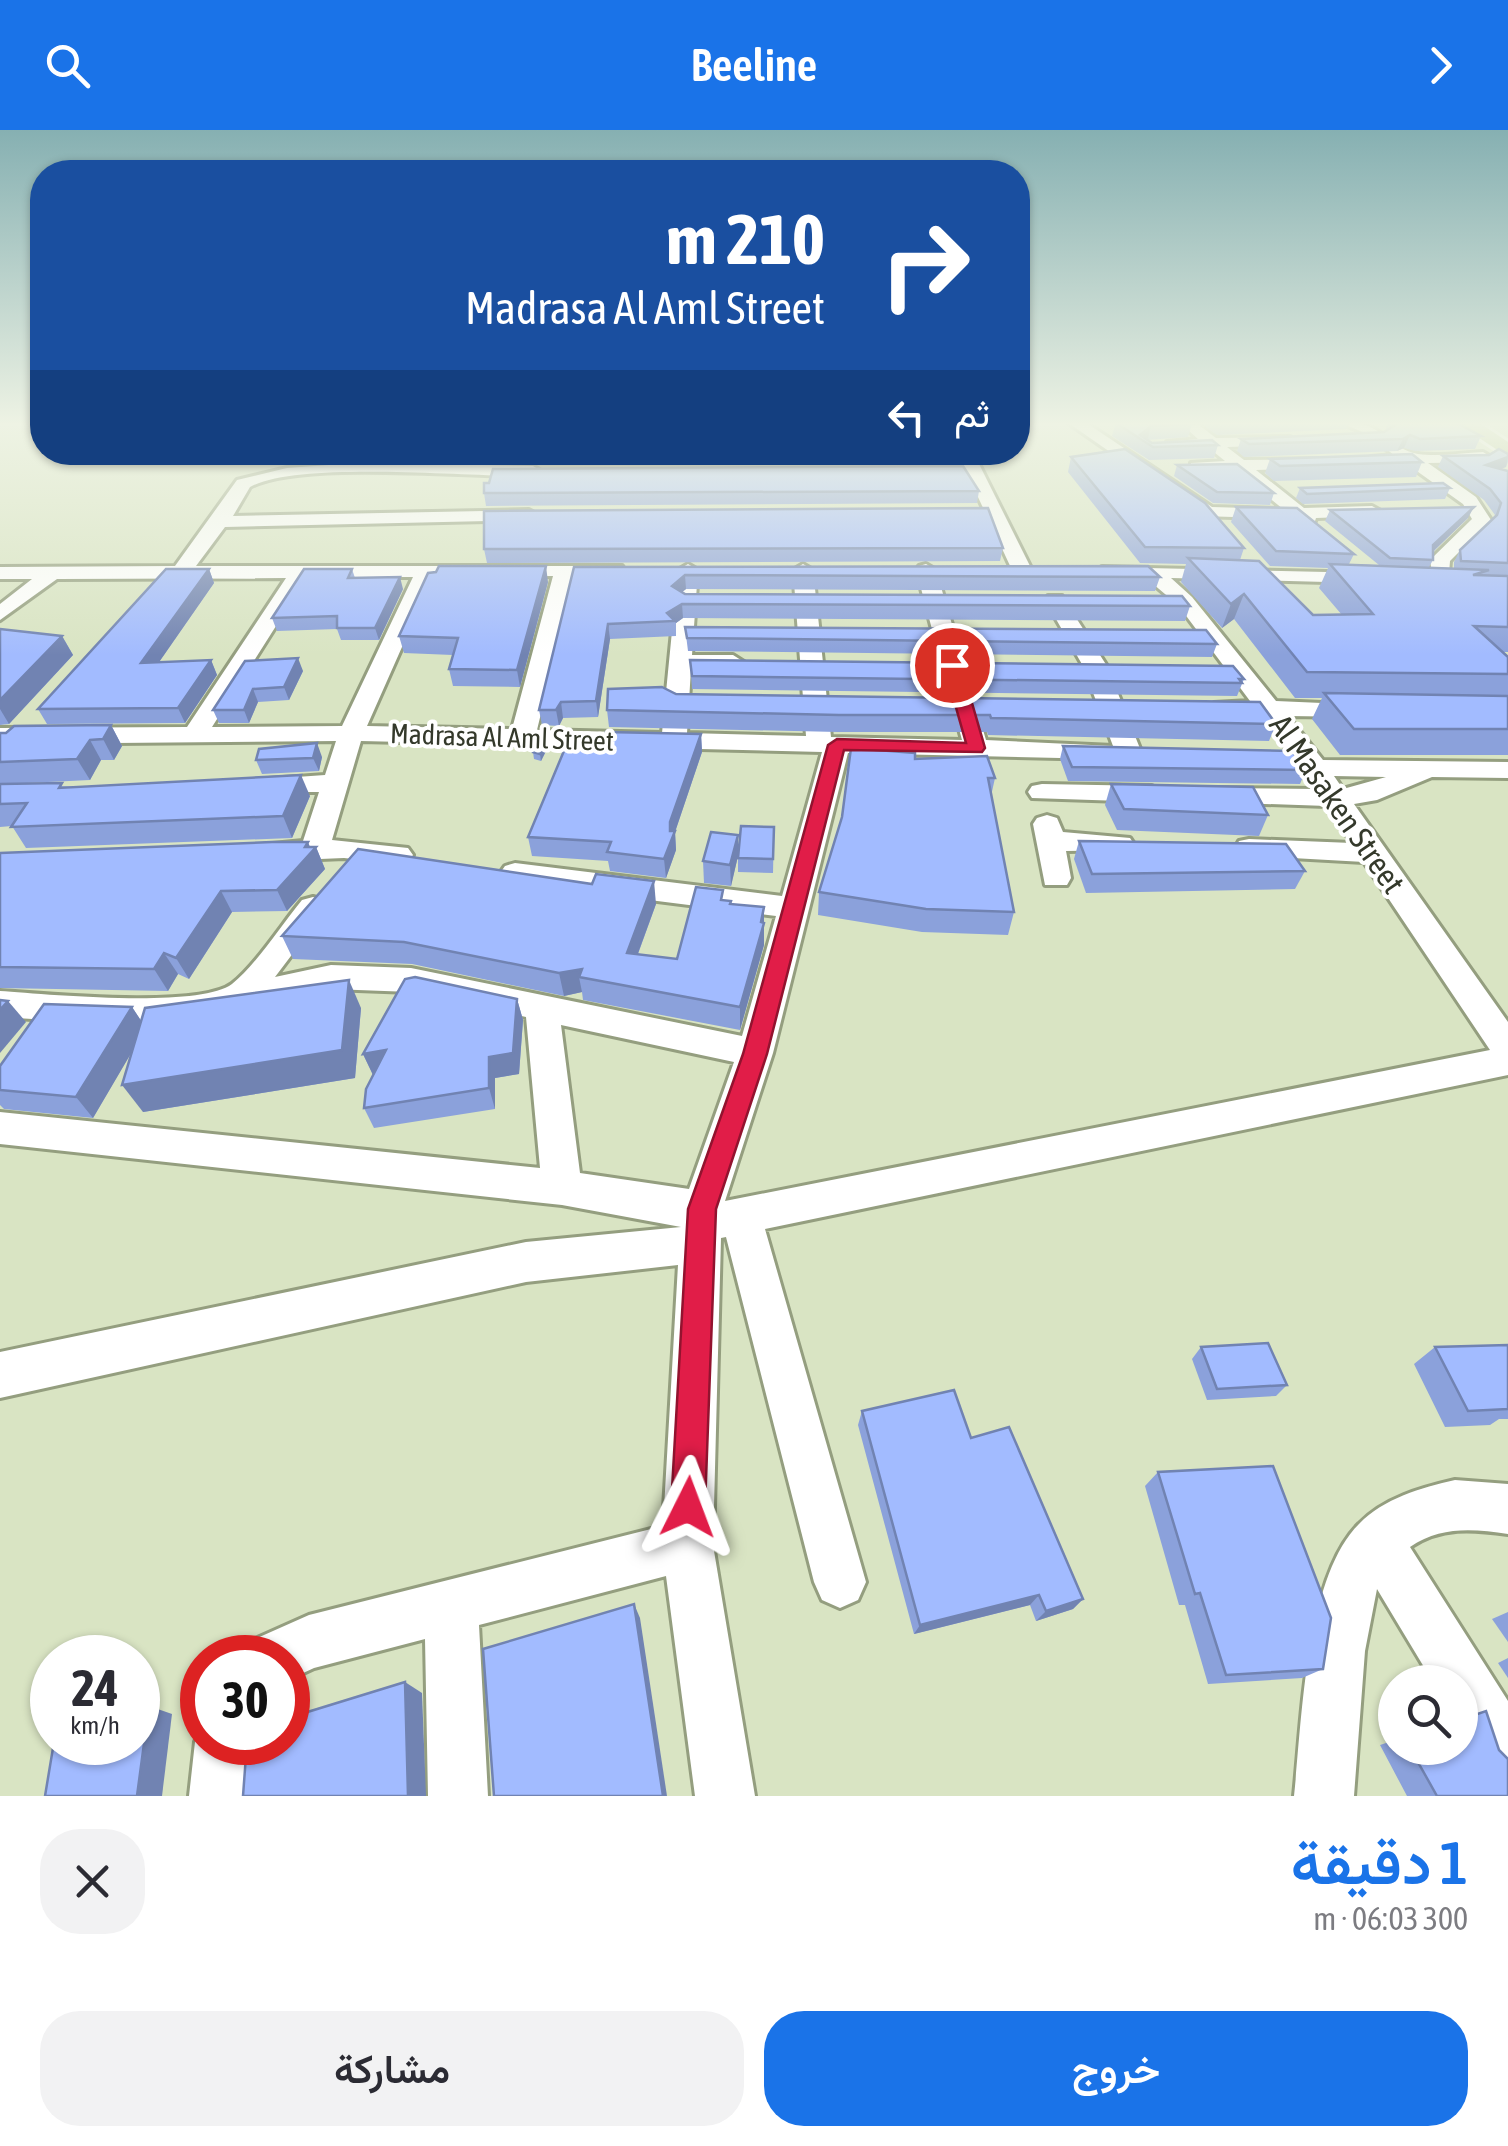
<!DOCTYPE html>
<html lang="ar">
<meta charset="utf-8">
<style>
body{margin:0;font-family:"Asap Condensed",Vazirmatn,sans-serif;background:#f2f2f3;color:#2b2b33;direction:rtl;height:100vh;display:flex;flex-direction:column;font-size:38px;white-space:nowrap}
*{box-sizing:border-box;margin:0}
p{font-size:32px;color:#7c7c81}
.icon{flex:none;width:55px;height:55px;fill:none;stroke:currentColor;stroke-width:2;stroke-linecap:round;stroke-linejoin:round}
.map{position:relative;height:1666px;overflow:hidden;direction:ltr}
.panel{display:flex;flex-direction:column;background:#fff;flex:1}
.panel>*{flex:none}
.banner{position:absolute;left:30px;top:30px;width:1000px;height:305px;border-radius:40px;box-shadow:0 2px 8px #0004;direction:rtl;background:#1a4fa0;color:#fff;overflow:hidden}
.fabs{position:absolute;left:1378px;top:1535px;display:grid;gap:20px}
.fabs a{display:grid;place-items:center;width:100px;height:100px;border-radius:50%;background:#fff;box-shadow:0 2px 8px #0004;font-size:50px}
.speed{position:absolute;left:30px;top:1505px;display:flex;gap:20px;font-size:50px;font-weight:700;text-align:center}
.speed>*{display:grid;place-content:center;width:130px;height:130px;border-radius:50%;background:#fff;box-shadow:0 2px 8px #0004;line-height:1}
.speed small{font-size:25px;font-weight:400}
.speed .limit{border:15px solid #d22;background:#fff;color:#111}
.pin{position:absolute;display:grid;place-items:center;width:85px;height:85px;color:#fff;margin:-42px;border:5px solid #fff;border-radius:50%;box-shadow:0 2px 10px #0007}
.me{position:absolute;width:110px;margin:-55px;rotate:3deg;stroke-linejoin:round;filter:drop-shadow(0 0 8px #0008)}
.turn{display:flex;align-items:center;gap:35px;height:210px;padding:0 40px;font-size:45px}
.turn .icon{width:130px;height:130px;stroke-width:2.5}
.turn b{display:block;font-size:70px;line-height:85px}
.then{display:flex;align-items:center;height:95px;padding:0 40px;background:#0003;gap:20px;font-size:38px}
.round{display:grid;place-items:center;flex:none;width:105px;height:105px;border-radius:40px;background:#f2f2f3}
.head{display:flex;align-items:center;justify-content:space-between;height:170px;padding:0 40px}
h1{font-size:60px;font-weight:600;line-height:75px;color:#1a73e8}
.action{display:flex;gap:20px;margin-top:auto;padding:20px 40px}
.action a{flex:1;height:115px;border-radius:40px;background:#1a73e8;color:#fff;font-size:40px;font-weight:600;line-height:115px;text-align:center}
.action a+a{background:#f2f2f3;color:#2b2b33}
header{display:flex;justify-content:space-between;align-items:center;height:130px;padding:0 40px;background:#1a73e8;color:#fff;font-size:45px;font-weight:600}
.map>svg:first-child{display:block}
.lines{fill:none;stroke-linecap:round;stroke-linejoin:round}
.minor-casing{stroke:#949e7f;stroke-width:6}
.major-casing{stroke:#fff;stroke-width:6}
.minor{fill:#fff;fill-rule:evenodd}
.major{fill:#b8c98b;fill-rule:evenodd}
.wall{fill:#8ba1db}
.shaded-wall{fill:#7183b2}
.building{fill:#a2bbff;stroke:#7183b2;stroke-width:2.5}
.route{fill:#e11d48;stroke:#92132f;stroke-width:2.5}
.labels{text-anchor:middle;stroke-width:8;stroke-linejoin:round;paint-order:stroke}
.far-street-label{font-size:28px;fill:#34392b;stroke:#fff}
.street-label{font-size:32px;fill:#34392b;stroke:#fff}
</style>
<header><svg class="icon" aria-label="forward" viewBox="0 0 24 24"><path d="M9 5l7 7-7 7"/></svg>Beeline<svg class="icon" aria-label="search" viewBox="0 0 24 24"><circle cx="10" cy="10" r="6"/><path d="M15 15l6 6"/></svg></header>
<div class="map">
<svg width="1508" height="1666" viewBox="0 0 1508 1666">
<rect width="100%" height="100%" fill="#d9e4c3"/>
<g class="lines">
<g class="minor-casing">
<g id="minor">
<polygon points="1067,292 1085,292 1212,377 1283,379 1236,341 1191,341 1191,333 1225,331 1209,318 1167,318 1167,312 1198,309 1179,292 1195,292 1216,308 1290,307 1290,313 1284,315 1227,317 1244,330 1319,329 1319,337 1313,338 1256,340 1304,378 1372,376 1381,381 1372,386 1316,388 1314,394 1308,395 1296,389 1202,386"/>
<path d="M 1338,292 C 1383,289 1388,319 1418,324 C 1438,327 1462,323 1483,322 L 1491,327 L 1483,332 L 1428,333 L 1476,367 L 1491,390 L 1450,431 L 1448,456 L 1434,456 L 1430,430 L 1472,389 L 1463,374 L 1407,334 L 1371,333 L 1371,327 L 1394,325 L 1365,303 Z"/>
<polygon points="957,322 973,322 1032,440 1029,444 1022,446 1012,440"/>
<path d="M 357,333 L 533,336 L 541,341 L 533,346 C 470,347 298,330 250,357 L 233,386 L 529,380 L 538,385 L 529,390 L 225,397 L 196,436 L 622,436 L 625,440 L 615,446 L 574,446 L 537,600 L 662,603 L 678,440 L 688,434 L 698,440 L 692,525 L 733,525 L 744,532 L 733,539 L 691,539 L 687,603 L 806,606 L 793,440 L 803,434 L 813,440 L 831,607 L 962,610 L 916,440 L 919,436 L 926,434 L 936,440 L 986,610 L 1113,616 L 1083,536 L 1045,470 L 1048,466 L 1062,466 L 1107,536 L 1141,621 L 1137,626 L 1128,629 L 1116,622 L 1104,629 L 848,623 L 773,923 L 725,1071 L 1490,920 L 1364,732 L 1239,725 L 1235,718 L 1239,711 L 1249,709 L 1352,713 L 1327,676 L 1206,672 L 1202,666 L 1206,660 L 1216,658 L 1316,659 L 1262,586 L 1214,583 L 1211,578 L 1214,573 L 1250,571 L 1178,475 L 1146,448 L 1102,445 L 1102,437 L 1372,443 L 1372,451 L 1365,453 L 1171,448 L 1192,467 L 1276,571 L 1368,575 L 1371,580 L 1368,585 L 1359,587 L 1288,586 L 1323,630 L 1508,632 L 1508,648 L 1432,647 L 1377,670 L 1354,674 L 1508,892 L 1508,945 L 765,1099 L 866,1452 L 858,1470 L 840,1478 L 822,1470 L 814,1452 L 726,1107 L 721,1108 L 713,1415 L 755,1666 L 695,1666 L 666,1446 L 479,1495 L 488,1666 L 428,1666 L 425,1509 L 314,1538 L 288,1550 L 288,1528 L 247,1528 L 255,1509 L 309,1485 L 663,1396 L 678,1135 L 526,1152 L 0,1268 L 0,1222 L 526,1112 L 681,1097 L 562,1075 L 0,1014 L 0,982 L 540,1038 L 526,887 L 411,862 L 331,859 L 179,892 L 129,895 L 0,887 L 0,861 C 45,864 199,879 232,854 C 256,835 282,794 302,770 L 313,767 L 324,770 L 328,777 L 275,847 L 331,835 L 411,838 L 742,906 L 776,786 L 515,753 L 505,750 L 500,743 L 505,736 L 515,733 L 782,766 L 822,622 L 361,611 L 332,710 L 408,718 L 413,725 L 408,732 L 398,734 L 344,728 L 272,731 L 262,729 L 258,722 L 262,715 L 303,711 L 319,662 L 253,662 L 249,656 L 253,650 L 325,645 L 336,611 L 0,614 L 0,598 L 187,597 L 286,448 L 57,449 L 0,490 L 0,474 L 32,449 L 0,449 L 0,437 L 175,436 L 237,350 L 287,338 ZM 553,446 L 512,599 L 367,596 L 433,447 ZM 307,447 L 413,447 L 342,596 L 212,597 ZM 1334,646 L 1386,647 L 1343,659 ZM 561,895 L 734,932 L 689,1059 L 580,1043 Z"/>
<polygon points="1042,654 1152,656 1166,664 1152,672 1032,668 1028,662 1032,656"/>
<polygon points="1047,685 1057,688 1063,702 1130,708 1134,714 1130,720 1066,721 1071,748 1067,755 1045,755 1033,694 1037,688"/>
<path d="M 1455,1350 L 1508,1354 L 1508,1404 C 1473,1399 1441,1396 1410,1417 L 1508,1571 L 1508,1653 C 1464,1635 1460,1595 1460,1552 L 1433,1552 L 1377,1459 L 1365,1521 L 1354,1666 L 1294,1666 C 1302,1593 1305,1447 1359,1394 C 1384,1368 1421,1358 1455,1350 Z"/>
<polygon points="202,1595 202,1612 253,1612 249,1666 189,1666 195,1612"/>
</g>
</g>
<g class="major-casing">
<polygon id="major" points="1455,292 1478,292 1508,312 1508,327"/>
</g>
<use href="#minor" class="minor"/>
<use href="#major" class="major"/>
</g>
<g class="wall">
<polygon points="1199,292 1350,292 1347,299 1217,305"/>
<polygon points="1389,292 1455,292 1481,306 1475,319 1415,321 1404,318 1397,321 1244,327 1237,321 1241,309 1384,302"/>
<polygon points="1116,293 1192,294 1188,307 1146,310 1152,313 1218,315 1214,328 1149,330 1112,306"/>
<polygon points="558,322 560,334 499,334 498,329"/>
<polygon points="691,322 956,322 955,330 691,333"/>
<polygon points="1508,324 1508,332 1506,337 1500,339 1508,341 1508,445 1486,445 1508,446 1508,522 1503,522 1508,527 1508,625 1340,625 1312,589 1322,568 1295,568 1234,489 1222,498 1181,452 1186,434 1140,433 1068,342 1071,327 1244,418 1240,430 1313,485 1342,485 1319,458 1328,438 1270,436 1231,392 1236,377 1354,424 1349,434 1379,435 1325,391 1330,380 1468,388 1433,422 1433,430 1429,437 1454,438 1454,432 1460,420 1494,388 1495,385 1484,370 1438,337 1443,326"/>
<polygon points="1270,329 1422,332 1416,347 1274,351 1265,343"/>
<polygon points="1177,335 1274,363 1270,375 1213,373 1174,346"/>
<polygon points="489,353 979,361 977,373 486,376 484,363"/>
<polygon points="1300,358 1450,358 1445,369 1303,374 1296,368"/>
<polygon points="1003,418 1000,431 487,433 484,419"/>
<polygon points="574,437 1160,447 1155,461 686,459 682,462 685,464 1190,476 1185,491 683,488 676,493 676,506 610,509 598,587 563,588 559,596 542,595 539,580"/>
<polygon points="209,439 214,453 159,532 211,530 217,545 185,593 47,594 38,579"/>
<polygon points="352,439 355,448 403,459 379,510 341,510 337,499 277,501 272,488"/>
<polygon points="436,442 548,452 520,557 453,556 449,539 453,525 404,523 399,506"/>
<polygon points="685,497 1217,514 1212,527 688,521"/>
<polygon points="0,499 62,506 73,525 9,594 0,595"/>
<polygon points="690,530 1244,549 1237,566 692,559"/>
<polygon points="245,531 303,541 289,570 258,572 249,593 219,593 213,580"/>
<polygon points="676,564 1276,594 1269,611 988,605 987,602 838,602 609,597 607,580"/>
<polygon points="111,595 122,616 114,630 101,630 90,650 6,654 310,666 292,708 26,718 12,696 0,697 0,603"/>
<polygon points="701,604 702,622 675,702 676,720 666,748 610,741 608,731 532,726 528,707 605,618"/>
<polygon points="546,612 547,619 541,631 534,629 533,622"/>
<polygon points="1063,616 1306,640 1300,654 1068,651 1060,629"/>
<polygon points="322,627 319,641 262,644 256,630"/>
<polygon points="915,629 995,648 991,666 1014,782 1008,805 922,802 818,785 819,762"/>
<polygon points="1111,654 1268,685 1259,706 1117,700 1105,675"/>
<polygon points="774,697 773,743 738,742 738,728"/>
<polygon points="738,705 738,726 731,756 704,753 703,731"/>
<polygon points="1079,711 1305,741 1295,759 1086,763 1074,729"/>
<polygon points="316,717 325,739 287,781 232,782 189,849 178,844 168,861 0,858 0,723"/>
<polygon points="724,771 731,774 764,777 764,815 740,900 583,870 582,862 564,866 412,834 293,829 282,806 656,774 638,824 677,829"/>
<polygon points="517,869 523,890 519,944 495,948 495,979 374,998 364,978 373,945 363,924"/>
<polygon points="132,877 141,891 361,878 355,948 143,982 132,921 93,988 4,979 0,975 0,936"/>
<polygon points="1508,1215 1508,1289 1499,1289 1490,1295 1445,1297 1414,1234 1435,1217"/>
<polygon points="1201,1217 1287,1255 1276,1266 1207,1270 1192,1229"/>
<polygon points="862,1281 971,1308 1083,1469 1073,1479 1036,1491 1030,1475 914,1504 858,1295"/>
<polygon points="1158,1342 1323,1539 1302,1548 1208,1554 1185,1475 1179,1475 1145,1356"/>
<polygon points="1508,1482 1508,1512 1492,1489"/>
<polygon points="1508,1528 1508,1548 1498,1533"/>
<polygon points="1486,1581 1499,1620 1508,1666 1407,1666 1380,1615 1395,1610 1395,1618 1460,1618 1460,1588"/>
</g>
<g class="shaded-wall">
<polygon points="1151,296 1148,308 1144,312 1140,305"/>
<polygon points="1410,305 1404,318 1397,321 1403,309"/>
<polygon points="1508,327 1506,337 1480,346 1486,335"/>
<polygon points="1474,377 1468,388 1427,427 1433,415"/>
<polygon points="546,436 548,452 520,557 517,540"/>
<polygon points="209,439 214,453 148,548 141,533"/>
<polygon points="685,445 686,459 672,470 672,456"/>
<polygon points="400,447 403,459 379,510 375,498"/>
<polygon points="1244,464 1234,489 1222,498 1231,474"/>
<polygon points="682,474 683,488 676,493 667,483"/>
<polygon points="608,494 610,509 598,587 596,571"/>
<polygon points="62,506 73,525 9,594 0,579 0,570"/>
<polygon points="298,528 303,541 289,570 284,557"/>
<polygon points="211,530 217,545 185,593 178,578"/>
<polygon points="253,559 258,572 249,593 244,580"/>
<polygon points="561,572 563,588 559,596 556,580"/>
<polygon points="111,595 122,616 114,630 103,609"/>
<polygon points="701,604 702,622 675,702 676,720 666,748 664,729 670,692"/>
<polygon points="90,610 101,630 90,650 77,629"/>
<polygon points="546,612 547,619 541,631 540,624"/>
<polygon points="317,613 322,627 319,641 313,628"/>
<polygon points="301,645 310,666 292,708 283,686"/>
<polygon points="738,705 738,726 731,756 730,735"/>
<polygon points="308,712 312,722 316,717 325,739 287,781 277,760"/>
<polygon points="654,751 656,774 630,845 627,823"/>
<polygon points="221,761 232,782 189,849 176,828"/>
<polygon points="764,777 764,815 740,900 740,877"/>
<polygon points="164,823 178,844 168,861 154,839"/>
<polygon points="582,839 579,847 582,862 564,866 559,843"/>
<polygon points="349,850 361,878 355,948 143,982 122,955"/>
<polygon points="517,869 523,890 519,944 495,948 495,979 489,958 489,927"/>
<polygon points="8,871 26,892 0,923 0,880"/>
<polygon points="132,877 146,898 93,988 76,967"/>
<polygon points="386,920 373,945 363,924"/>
<polygon points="1039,1465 1030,1475 914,1504 920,1495"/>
<polygon points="1083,1469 1073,1479 1036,1491 1046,1481"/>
<polygon points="634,1474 640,1488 667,1666 663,1666"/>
<polygon points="405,1552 422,1563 426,1666 408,1666"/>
<polygon points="149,1576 172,1584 162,1666 137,1666"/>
</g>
<g class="building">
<polygon points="1147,292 1189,292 1192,294 1151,296 1140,305 1152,313 1212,310 1218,315 1153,317 1116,293"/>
<polygon points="1392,292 1455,292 1481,306 1420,309 1410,305 1403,309 1249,314 1241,309 1384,302 1395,295"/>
<polygon points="1125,319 1205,373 1244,418 1145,417 1071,327"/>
<polygon points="1499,319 1508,324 1508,327 1486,335 1508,341 1508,433 1461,431 1460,420 1497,385 1501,373 1490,359 1443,326 1489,325"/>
<polygon points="523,322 558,322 559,328 498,329 499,325 524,324"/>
<polygon points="1412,324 1422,332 1280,336 1270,329"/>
<polygon points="1237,334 1274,363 1217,362 1177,335"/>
<polygon points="963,336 979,361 484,363 484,353 489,353 493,339"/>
<polygon points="1443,353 1450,358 1307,364 1300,358"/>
<polygon points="1236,377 1297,378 1354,424 1276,421"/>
<polygon points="1474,377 1433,415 1433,430 1390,428 1330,380"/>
<polygon points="988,378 1003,418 484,419 484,381"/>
<polygon points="1188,428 1259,431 1313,485 1373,484 1330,434 1489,440 1473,445 1508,446 1508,497 1474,496 1508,527 1508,544 1307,542 1244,464 1231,474"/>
<polygon points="439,436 546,436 517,540 449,539 458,508 399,506 428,443 436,442"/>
<polygon points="1148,436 1160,447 685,445 672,456 685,464 1182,466 1190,476 682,474 667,483 675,491 608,494 596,571 561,572 556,580 539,580 574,437"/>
<polygon points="166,439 209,439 141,533 211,530 178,578 38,579"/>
<polygon points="304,439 352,439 348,448 400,447 375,498 337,498 337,486 272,488"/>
<polygon points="685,497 1206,500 1217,514 687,508"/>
<polygon points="0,499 62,506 0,570"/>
<polygon points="298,528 284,557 253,559 244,580 213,580 245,531"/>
<polygon points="690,530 1233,536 1244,549 1239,549 1242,553 692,546"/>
<polygon points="662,557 676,564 1260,572 1276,594 991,588 990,585 839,585 607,580 608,559"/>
<polygon points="1324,563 1508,566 1508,599 1354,599"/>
<polygon points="111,595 103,609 90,610 77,629 0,632 0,603 6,603 14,596"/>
<polygon points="606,602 701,604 670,692 670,701 675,701 664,729 607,722 611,712 528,707 566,616 605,618"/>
<polygon points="535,612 546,612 540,624 533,622"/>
<polygon points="317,613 313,628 256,630 259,619"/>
<polygon points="1063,616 1292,621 1306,640 1072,637"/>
<polygon points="851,618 915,623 915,629 987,626 995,648 988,648 1014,782 926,779 819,762 842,687"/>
<polygon points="301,645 283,686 11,697 27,673 0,674 0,654 62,653 59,658"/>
<polygon points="1111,654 1253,657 1268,685 1124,679"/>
<polygon points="741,696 774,697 773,729 738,728"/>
<polygon points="711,702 738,705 730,735 703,731"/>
<polygon points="1079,711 1286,714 1305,741 1092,744"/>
<polygon points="272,712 308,712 305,717 316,717 277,760 221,761 176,828 164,823 154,839 0,837 0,723"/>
<polygon points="358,719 592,754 596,744 654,751 627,823 677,829 696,757 723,760 721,770 731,771 730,774 764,777 761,792 764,793 740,877 579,847 582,839 559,843 404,812 282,806"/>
<polygon points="415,847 517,869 513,923 489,927 489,958 364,978 366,959 386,920 363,924 405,849"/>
<polygon points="349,850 342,920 122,955 145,878"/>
<polygon points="0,870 8,871 0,880"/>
<polygon points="44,874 132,877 76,967 0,960 0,936"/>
<polygon points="1268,1213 1287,1255 1217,1259 1201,1217"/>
<polygon points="1508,1215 1508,1279 1468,1281 1435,1217"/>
<polygon points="954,1260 971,1308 1009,1297 1083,1469 1046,1481 1039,1465 920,1495 862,1281"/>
<polygon points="1273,1336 1331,1488 1323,1539 1226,1545 1200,1463 1195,1464 1158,1342"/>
<polygon points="634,1474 663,1666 494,1666 483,1519"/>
<polygon points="405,1552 408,1666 243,1666 247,1612 288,1612 288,1588"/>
<polygon points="149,1576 137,1666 45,1666 54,1612 138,1612 138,1580"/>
<polygon points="1486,1581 1499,1620 1508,1629 1508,1666 1437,1666 1410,1618 1460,1618 1460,1590"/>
</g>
<linearGradient id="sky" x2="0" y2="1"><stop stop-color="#86b0b2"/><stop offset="0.56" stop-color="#eef3e4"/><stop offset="1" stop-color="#eef3e4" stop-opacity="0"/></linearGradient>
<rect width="1508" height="525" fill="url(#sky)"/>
<polygon class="route" points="952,530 961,535 985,618 982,622 844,620 767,924 716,1079 705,1377 700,1390 688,1395 676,1390 671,1377 688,1079 743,924 828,615 837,609 966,613 944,535"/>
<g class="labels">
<g class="far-street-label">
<text transform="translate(502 607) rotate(2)" y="10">Madrasa Al Aml Street</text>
</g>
<g class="street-label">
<text transform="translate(1337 674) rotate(55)" y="11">Al Masaken Street</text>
</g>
</g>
</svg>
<div class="fabs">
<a><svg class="icon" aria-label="search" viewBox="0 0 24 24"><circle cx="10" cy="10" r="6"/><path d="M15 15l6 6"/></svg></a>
</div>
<div class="speed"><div>24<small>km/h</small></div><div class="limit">30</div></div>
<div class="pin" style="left:952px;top:535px;background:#d93025"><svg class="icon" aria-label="arrive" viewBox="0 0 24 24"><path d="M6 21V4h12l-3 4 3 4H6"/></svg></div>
<svg class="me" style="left:688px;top:1377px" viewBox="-20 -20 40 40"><path d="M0-17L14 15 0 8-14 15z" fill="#e11d48" stroke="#fff" stroke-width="4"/></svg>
<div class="banner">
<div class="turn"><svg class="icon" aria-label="right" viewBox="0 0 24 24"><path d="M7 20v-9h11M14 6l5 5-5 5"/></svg><div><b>210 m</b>Madrasa Al Aml Street</div></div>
<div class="then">ثم<svg class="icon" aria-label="left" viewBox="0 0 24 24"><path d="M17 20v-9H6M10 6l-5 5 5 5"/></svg></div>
</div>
</div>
<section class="panel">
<div class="head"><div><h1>1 دقيقة</h1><p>300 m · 06:03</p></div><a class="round"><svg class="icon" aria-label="close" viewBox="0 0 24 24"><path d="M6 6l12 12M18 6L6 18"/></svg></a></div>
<div class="action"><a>خروج</a><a>مشاركة</a></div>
</section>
